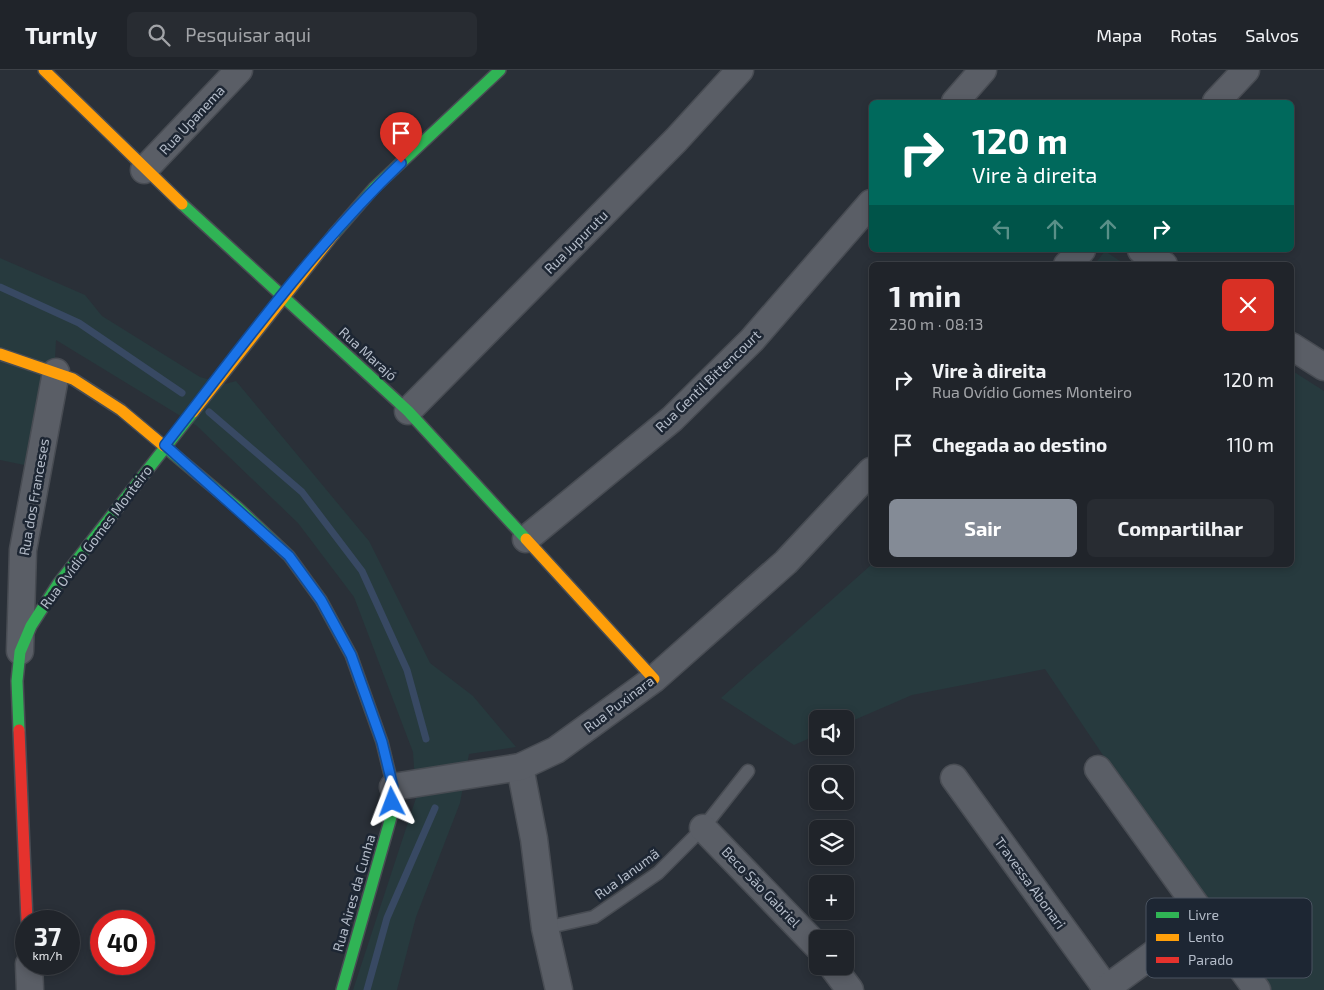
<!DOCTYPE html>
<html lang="pt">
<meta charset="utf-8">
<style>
body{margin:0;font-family:"Exo 2",sans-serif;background:#282c32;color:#f1f3f6;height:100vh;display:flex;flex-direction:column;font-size:19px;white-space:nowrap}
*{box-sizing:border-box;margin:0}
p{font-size:16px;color:#a2a4a8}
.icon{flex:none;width:28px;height:28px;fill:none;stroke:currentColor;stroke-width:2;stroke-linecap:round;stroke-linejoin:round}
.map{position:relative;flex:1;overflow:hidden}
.drawer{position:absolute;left:869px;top:192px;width:425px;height:305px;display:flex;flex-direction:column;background:#20242a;border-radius:8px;box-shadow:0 2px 8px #0003,0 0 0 1px #3d4147}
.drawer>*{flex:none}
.top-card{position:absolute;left:869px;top:30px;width:425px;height:152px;border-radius:8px;box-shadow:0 2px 8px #0003,0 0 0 1px #3d4147;background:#00695c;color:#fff;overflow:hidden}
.tools{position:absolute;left:809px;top:640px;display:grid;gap:10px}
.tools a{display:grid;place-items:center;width:45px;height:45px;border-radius:8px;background:#20242a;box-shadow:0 2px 8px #0003,0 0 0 1px #3d4147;font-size:25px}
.speed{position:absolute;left:15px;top:840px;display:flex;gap:10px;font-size:25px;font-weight:700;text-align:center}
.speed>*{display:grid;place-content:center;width:65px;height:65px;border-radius:50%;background:#20242a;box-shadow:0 2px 8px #0003,0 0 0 1px #3d4147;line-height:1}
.speed small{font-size:12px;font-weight:400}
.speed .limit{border:8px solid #d22;background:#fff;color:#111}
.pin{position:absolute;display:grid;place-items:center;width:42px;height:42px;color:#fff;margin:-51px -21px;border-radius:50% 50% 50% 0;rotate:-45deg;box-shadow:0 0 5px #0007}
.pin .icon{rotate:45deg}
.me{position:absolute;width:55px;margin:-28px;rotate:357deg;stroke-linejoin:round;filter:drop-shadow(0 0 4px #0008)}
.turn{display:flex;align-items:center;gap:18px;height:105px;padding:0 20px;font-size:22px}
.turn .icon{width:65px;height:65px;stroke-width:2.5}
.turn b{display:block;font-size:35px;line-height:42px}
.lanes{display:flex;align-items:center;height:48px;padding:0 20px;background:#0003;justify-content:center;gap:25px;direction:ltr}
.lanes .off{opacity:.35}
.round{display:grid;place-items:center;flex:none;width:52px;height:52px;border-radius:8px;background:#282c32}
.headline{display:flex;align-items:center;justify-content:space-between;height:85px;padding:0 20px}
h1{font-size:30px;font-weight:700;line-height:38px}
.cta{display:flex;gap:10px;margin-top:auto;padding:10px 20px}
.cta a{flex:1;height:58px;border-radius:8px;background:#848b96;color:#fff;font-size:20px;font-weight:700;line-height:58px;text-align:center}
.cta a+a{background:#282c32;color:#f1f3f6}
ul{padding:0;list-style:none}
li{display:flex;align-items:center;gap:15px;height:65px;padding:0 20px}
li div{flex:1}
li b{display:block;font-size:19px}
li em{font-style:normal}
header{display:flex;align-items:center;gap:30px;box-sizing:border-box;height:70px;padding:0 25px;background:#20242a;border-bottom:1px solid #3d4147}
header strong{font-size:24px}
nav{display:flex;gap:28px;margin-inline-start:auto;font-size:18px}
.search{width:350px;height:45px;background:#282c32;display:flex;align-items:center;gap:12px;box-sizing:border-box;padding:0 18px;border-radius:8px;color:#a2a4a8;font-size:19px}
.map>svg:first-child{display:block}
.green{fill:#273a3e}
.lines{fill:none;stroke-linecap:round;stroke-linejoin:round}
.stream{stroke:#384963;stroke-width:7}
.lane-casing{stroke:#484c53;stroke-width:15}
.street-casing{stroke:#484c53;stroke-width:29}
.fast-casing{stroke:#484c53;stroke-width:14}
.slow-casing{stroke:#484c53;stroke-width:14}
.jam-casing{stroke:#484c53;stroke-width:14}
.lane{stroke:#5a5e66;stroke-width:12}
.street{stroke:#5a5e66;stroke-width:26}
.fast{stroke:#30b455;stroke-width:11}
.slow{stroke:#ff9f0a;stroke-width:11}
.jam{stroke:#e5322d;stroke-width:11}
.route-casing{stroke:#114b97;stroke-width:12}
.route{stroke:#1a73e8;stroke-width:9}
.labels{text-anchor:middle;stroke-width:5;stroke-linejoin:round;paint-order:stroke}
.street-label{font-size:14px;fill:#b4bcc9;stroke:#1d2633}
.key{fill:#1d2633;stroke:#4a5360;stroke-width:1}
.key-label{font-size:14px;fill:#b4bcc9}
</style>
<header>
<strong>Turnly</strong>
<div class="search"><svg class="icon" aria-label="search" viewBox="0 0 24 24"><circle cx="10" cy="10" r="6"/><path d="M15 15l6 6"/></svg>Pesquisar aqui</div>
<nav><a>Mapa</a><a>Rotas</a><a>Salvos</a></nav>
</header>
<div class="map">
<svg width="1324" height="920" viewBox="0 0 1324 920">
<rect width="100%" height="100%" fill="#2a3038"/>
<g class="green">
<polygon points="1105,181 1126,195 1094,195"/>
<polygon points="0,188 85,225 102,246 200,307 225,314 236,311 369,471 430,593 473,626 516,677 469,684 460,733 416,847 397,920 353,920 416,728 413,682 354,527 298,453 197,356 56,270 49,400 0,390"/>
<polygon points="1291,300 1324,321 1324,920 1261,920 1045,599 912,625 845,654 845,649 818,649 817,665 794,675 721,628 871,495 1291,495"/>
</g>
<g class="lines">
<g class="stream">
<polyline points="0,217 79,253 182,323"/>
<polyline points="209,342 302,422 362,501 407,600 426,669"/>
<polyline points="367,920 387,848 435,738"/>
</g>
<g class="lane-casing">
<polyline id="lane" points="545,858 594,847 658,803 703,758 748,701"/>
</g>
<g class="street-casing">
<g id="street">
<polyline points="955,32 983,0"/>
<polyline points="1216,32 1246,0"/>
<polyline points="144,100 239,0"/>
<polyline points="1141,180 1164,195"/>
<polyline points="1067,195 1082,180"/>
<polyline points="1291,276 1324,297"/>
<polyline points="408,341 676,70 740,0"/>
<polyline points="526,469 672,349 752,270 871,133"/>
<polyline points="20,581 23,480 56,302"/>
<polyline points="520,697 534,769 545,858 559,920"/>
<polyline points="1098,699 1257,920"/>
<polyline points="954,708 1106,918"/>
<polyline points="393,717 520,697 556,680 654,609 786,492 871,401"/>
<polyline points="703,758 818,877"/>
<polyline points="29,894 30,920"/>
<polyline points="832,896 850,920"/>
<polyline points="1104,920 1204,847"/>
</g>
</g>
<g class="fast-casing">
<g id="fast">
<polyline points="182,134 408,341 526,469"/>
<polyline points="334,164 374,118 500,0"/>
<polyline points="164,376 238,438 289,486 321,530 351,585 382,672 393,717 391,747 342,920"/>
<polyline points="19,660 17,611 20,582 31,556 58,514 193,342"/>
</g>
</g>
<g class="slow-casing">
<g id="slow">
<polyline points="44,0 182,134"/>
<polyline points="0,284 73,309 121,340 164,376"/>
<polyline points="193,342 334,164"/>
<polyline points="526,469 654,609"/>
</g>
</g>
<g class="jam-casing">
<polyline id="jam" points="19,660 27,851"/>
</g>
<use href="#lane" class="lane"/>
<use href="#street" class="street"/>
<use href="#fast" class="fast"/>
<use href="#slow" class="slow"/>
<use href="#jam" class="jam"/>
</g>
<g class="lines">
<g class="route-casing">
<path id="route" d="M 392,732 L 393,717 L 382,672 L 370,638 L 351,585 L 321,530 L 289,486 L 165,375 C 240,279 313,177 401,93"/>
</g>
<use href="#route" class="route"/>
</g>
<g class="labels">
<g class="street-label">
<text transform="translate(192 50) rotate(-47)" y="5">Rua Upanema</text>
<text transform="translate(576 172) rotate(-45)" y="5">Rua Jupurutu</text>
<text transform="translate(368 284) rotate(42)" y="5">Rua Marajó</text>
<text transform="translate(708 311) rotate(-44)" y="5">Rua Gentil Bittencourt</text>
<text transform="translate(34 427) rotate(-80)" y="5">Rua dos Franceses</text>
<text transform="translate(96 467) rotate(-53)" y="5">Rua Ovídio Gomes Monteiro</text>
<text transform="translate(619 634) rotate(-37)" y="5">Rua Puxinara</text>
<text transform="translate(627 804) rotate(-36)" y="5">Rua Janumã</text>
<text transform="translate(1030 813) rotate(54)" y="5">Travessa Abonari</text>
<text transform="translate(761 817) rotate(46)" y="5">Beco São Gabriel</text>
<text transform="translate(354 823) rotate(-74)" y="5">Rua Aires da Cunha</text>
</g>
</g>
<rect x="1146" y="828" width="166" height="80" rx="8" class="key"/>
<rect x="1156" y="842" width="23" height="6" fill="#30b455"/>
<rect x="1156" y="864" width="23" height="7" fill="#ff9f0a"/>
<rect x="1156" y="887" width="23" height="6" fill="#e5322d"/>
<g class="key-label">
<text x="1188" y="850">Livre</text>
<text x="1188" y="872">Lento</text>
<text x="1188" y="895">Parado</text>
</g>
</svg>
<div class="tools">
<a><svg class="icon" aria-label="sound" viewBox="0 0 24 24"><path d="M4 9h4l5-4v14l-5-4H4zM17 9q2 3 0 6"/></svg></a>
<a><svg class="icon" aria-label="search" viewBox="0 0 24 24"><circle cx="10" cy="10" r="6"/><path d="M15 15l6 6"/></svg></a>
<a><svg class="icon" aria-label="layers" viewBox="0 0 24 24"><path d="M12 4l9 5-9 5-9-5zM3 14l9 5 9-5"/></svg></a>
<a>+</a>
<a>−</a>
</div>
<div class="speed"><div>37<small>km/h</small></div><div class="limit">40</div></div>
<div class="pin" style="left:401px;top:93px;background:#d93025"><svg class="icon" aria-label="arrive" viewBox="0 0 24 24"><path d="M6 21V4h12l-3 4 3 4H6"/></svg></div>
<svg class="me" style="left:392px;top:732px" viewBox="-20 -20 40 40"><path d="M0-17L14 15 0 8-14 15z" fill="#1a73e8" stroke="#fff" stroke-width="4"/></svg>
<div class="top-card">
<div class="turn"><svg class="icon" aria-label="right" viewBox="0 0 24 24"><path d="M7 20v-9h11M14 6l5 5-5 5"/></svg><div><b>120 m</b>Vire à direita</div></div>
<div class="lanes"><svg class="icon off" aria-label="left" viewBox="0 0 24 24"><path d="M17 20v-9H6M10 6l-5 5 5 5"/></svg><svg class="icon off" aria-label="ahead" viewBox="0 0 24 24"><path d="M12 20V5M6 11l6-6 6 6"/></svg><svg class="icon off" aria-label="ahead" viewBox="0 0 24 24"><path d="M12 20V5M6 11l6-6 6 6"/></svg><svg class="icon" aria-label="right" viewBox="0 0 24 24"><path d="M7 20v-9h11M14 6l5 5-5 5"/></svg></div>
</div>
<section class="drawer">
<div class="headline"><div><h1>1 min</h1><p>230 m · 08:13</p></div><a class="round" style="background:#d93025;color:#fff"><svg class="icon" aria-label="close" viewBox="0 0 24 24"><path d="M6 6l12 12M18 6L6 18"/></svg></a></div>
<ul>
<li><svg class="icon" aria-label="right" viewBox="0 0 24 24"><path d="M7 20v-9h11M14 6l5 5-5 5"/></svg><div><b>Vire à direita</b><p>Rua Ovídio Gomes Monteiro</p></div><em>120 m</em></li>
<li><svg class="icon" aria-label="arrive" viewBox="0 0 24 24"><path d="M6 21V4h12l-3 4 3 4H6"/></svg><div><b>Chegada ao destino</b></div><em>110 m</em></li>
</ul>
<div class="cta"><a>Sair</a><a>Compartilhar</a></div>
</section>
</div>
